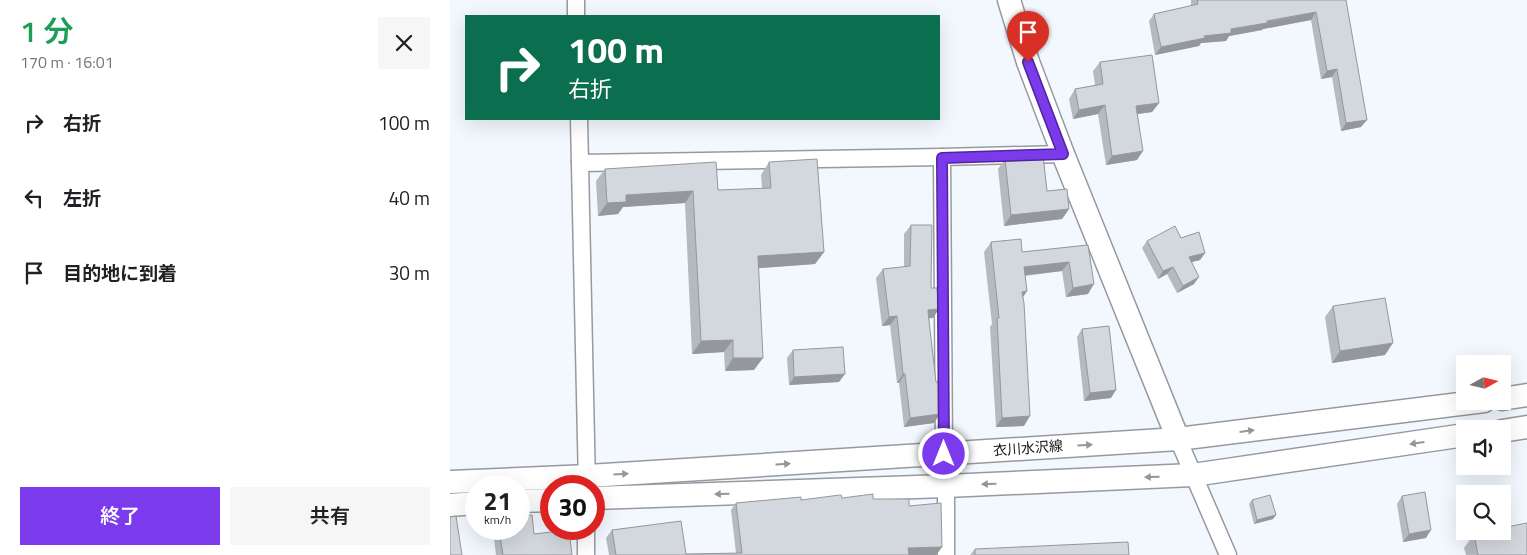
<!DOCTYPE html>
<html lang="ja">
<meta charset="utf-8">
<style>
body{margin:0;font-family:"Titillium Web","Noto Sans JP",sans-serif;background:#f6f6f6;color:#202124;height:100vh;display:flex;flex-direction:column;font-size:19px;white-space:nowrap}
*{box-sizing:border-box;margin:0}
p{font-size:16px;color:#757577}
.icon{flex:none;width:28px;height:28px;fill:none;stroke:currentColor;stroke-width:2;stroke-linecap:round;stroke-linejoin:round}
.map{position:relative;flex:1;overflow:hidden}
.panel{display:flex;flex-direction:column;background:#fff;width:450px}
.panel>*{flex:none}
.banner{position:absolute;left:15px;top:15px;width:475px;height:105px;border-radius:0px;box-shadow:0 5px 20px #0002;background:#0b6e4f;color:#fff;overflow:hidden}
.needle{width:32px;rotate:82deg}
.fabs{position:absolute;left:1006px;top:355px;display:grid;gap:10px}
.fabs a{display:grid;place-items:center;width:55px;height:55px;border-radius:0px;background:#fff;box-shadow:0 5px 20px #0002;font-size:25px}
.speed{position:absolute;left:15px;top:475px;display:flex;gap:10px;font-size:25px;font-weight:700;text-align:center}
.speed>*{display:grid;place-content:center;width:65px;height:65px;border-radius:50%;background:#fff;box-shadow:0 5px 20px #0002;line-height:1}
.speed small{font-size:12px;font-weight:400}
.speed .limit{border:8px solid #d22;background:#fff;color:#111}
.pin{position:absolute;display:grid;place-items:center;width:42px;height:42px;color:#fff;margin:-51px -21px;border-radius:50% 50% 50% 0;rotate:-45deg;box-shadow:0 0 5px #0007}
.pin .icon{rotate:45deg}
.me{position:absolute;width:55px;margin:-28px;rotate:0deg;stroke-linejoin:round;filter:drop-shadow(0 0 4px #0008)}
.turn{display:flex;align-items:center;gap:18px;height:105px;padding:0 20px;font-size:22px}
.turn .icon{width:65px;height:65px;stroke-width:2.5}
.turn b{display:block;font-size:35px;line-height:42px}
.round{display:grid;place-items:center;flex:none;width:52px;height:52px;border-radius:0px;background:#f6f6f6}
.overview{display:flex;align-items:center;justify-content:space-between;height:85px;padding:0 20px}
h1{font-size:30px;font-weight:600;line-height:38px;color:#1e9e55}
.action{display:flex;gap:10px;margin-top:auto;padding:10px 20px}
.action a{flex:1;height:58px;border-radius:0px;background:#7c3aed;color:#fff;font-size:20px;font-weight:600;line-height:58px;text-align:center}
.action a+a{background:#f6f6f6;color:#202124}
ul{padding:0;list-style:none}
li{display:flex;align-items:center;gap:15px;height:75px;padding:0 20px}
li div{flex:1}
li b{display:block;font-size:19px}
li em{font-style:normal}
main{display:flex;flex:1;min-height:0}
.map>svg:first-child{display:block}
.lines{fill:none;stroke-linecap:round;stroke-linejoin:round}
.street-casing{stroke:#969aa0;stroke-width:19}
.secondary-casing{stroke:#969aa0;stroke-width:25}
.street{stroke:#fff;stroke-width:16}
.secondary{stroke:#fff;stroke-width:22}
.wall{fill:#b5babf}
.shaded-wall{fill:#94979b}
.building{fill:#d3d8de;stroke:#94979b}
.oneway{fill:#959697}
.route-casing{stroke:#51269a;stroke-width:12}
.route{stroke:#7c3aed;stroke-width:9}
.labels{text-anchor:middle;stroke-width:4;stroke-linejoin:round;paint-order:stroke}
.street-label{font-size:14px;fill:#141517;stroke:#fff}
</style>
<main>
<section class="panel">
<div class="overview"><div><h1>1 分</h1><p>170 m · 16:01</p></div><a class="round"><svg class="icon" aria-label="close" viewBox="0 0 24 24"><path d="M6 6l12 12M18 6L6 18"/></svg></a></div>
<ul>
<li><svg class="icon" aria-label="right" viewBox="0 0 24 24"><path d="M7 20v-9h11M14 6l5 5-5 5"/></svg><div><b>右折</b></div><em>100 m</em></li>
<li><svg class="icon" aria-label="left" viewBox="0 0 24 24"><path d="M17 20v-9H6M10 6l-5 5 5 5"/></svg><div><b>左折</b></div><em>40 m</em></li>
<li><svg class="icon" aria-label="arrive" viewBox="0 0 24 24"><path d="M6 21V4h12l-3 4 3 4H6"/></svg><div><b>目的地に到着</b></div><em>30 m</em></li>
</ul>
<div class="action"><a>終了</a><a>共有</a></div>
</section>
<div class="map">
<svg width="1077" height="555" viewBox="0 0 1077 555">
<rect width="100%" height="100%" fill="#f3f8fe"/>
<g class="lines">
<g class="street-casing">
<g id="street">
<polyline points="126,0 126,16"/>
<polyline points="129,119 137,486"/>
<polyline points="492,157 494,454"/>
<polyline points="130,163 492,157 613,154"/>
<polyline points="728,439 778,555"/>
<polyline points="496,486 496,555"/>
<polyline points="136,529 136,555"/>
</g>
</g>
<g class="secondary-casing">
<g id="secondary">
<polyline points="559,0 578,62 613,154 728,439"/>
<polyline points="1052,399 1077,395"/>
<polyline points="1052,431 1077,427"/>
<polyline points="0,482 138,476 728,439 1034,401"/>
<polyline points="144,498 496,486 743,475 1015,435"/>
<polyline points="69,501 101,500"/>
<polyline points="0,505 26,503"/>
</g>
</g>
<use href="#street" class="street"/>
<use href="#secondary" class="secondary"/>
</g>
<g class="wall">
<polygon points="741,0 896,0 911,127 891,131 882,77 871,79 861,20 813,29 812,30 779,36 776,41 751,43 749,46 705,55 699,21 704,14 741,6"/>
<polygon points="650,62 709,103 702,112 688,114 687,160 656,165 648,114 623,119 619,99 625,89 645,85 643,71"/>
<polygon points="555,159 619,209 612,219 554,226 548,169"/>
<polygon points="319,162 374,252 365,264 308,268 304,370 275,371 274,352 242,354 235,203 173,207 168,214 148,216 146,181 155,169 268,190 312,188 311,175"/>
<polygon points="461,225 481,288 483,318 479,318 484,423 454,427 449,383 447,383 440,325 432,326 426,278 433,269 454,267 454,234"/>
<polygon points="731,238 755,253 750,260 742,262 744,284 727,293 717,274 708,279 692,248 697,241"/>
<polygon points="541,242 572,252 638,245 638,294 616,297 612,271 575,276 577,291 573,297 574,426 546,427 540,327 542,324 534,252"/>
<polygon points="883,306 935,355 882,363 875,317"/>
<polygon points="632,329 661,398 634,401 627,337"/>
<polygon points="343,350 389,382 339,385 337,358"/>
<polygon points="952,496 976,538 953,542 947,504"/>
<polygon points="392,498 423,499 459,506 492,547 486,555 159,555 156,538 162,530 236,554 286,553 281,510 286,503"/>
<polygon points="802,500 826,515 823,519 804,524 799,504"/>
<polygon points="43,529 69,529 84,534 122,555 46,555"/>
<polygon points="1024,534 1077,555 1016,555 1014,548"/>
<polygon points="525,549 679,555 520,555"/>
</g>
<g class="shaded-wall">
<polygon points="866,12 861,20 813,29 812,30 779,36 776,41 751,43 749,46 705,55 711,47 781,29"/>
<polygon points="887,69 882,77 871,79 877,71"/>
<polygon points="709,103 702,112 680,115 686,106"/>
<polygon points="655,105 648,114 623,119 629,110"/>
<polygon points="917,120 911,127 891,131 896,123"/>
<polygon points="693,151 687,160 656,165 662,156"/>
<polygon points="243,191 235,203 173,207 168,214 148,216 157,203 176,195"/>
<polygon points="619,209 612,219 554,226 561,215"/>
<polygon points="374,252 365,264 299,269 308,256"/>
<polygon points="755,253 750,260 734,264 739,257"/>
<polygon points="619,262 612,271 568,276 574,267"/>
<polygon points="723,267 717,274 708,279 713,271"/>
<polygon points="749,277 744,284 727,293 733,286"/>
<polygon points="644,284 638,294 616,297 623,288"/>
<polygon points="577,291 571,300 572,292"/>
<polygon points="489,309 483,318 472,319 478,310"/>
<polygon points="447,316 440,325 432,326 439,317"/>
<polygon points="283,340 274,352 242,354 251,341"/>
<polygon points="943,343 935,355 882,363 890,351"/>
<polygon points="283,358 313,358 304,370 275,371"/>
<polygon points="395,374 389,382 339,385 344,377"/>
<polygon points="453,374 455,374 449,383 447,383"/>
<polygon points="666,390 661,398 634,401 640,393"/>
<polygon points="490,414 484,423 454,427 460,418"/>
<polygon points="580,416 574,426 546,427 552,418"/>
<polygon points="826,515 823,519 804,524 807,520"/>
<polygon points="981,530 976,538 953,542 959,534"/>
<polygon points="492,547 486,555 453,555 458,548"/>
</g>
<g class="building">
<polygon points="747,0 896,0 917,120 896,123 887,69 877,71 866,12 817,21 817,23 781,29 781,33 754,36 755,38 711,47 704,14 748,4"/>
<polygon points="702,55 709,103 686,106 693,151 662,156 655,105 629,110 625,89 653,84 650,62"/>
<polygon points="593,155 597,191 617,189 619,209 561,215 555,159"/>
<polygon points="367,159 374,252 308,256 313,358 283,358 283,340 251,341 243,191 176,195 176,202 157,203 155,169 266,162 268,190 321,188 319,162"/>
<polygon points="461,225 482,225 481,288 487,288 489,309 478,310 478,312 486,382 488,382 490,400 490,414 460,418 455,374 453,374 447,316 439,317 433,269 460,266"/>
<polygon points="725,226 731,238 749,232 755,253 739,257 749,277 733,286 723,267 713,271 697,241"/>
<polygon points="571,239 572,252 638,245 644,284 623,288 619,262 574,267 577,291 572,292 574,303 580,416 552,418 547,318 549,318 541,242"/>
<polygon points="935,298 943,343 890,351 883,306"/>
<polygon points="659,326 666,390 640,393 632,329"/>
<polygon points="393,347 395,374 344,377 343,350"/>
<polygon points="975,492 981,530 959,534 952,496"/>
<polygon points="423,494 423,499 459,499 459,506 491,503 492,547 458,548 459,555 166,555 162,530 231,521 236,554 292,553 286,503 351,497 351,500 390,495 391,495 392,498"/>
<polygon points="820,495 826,515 807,520 802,500"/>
<polygon points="82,515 84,534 119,530 122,555 53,555 49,529 69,529 69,517"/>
<polygon points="6,516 12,555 0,555 0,517"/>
<polygon points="1077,523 1077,555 1028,555 1024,534 1037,531 1052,531 1052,528"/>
<polygon points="678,542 679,555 525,555 525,549"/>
</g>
<defs><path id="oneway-solid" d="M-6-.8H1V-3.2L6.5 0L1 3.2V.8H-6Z" transform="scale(1.25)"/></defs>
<g class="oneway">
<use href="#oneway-solid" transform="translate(797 431) rotate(-7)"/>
<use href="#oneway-solid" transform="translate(967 443) rotate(172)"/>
<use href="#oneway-solid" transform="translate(635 445) rotate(-4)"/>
<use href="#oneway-solid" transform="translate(333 464) rotate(-4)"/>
<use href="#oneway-solid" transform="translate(171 474) rotate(-4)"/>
<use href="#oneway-solid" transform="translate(702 477) rotate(178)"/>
<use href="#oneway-solid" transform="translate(539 484) rotate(178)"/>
<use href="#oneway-solid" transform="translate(272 494) rotate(178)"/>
</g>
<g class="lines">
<g class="route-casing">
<polyline id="route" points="494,454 492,158 613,154 578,62"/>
</g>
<use href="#route" class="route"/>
</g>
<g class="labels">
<g class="street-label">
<text transform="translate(578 448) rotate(-4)" y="5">衣川水沢線</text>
</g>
</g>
</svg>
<div class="fabs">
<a><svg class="needle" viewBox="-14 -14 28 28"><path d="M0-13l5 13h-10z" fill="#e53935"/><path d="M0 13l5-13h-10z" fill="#757577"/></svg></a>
<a><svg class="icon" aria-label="sound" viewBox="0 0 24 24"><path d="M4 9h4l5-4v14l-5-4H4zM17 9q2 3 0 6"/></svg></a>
<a><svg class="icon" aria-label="search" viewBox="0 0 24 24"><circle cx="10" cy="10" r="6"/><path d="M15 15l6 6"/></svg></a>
</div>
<div class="speed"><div>21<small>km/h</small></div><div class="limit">30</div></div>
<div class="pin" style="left:578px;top:62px;background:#d93025"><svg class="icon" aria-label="arrive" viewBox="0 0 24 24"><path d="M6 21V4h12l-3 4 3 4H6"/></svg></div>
<svg class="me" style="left:494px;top:454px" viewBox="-20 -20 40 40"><circle r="17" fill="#7c3aed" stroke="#fff" stroke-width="3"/><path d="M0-11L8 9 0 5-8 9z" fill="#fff"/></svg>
<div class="banner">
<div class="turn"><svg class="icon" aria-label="right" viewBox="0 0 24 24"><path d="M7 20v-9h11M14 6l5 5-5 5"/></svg><div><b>100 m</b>右折</div></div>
</div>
</div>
</main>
